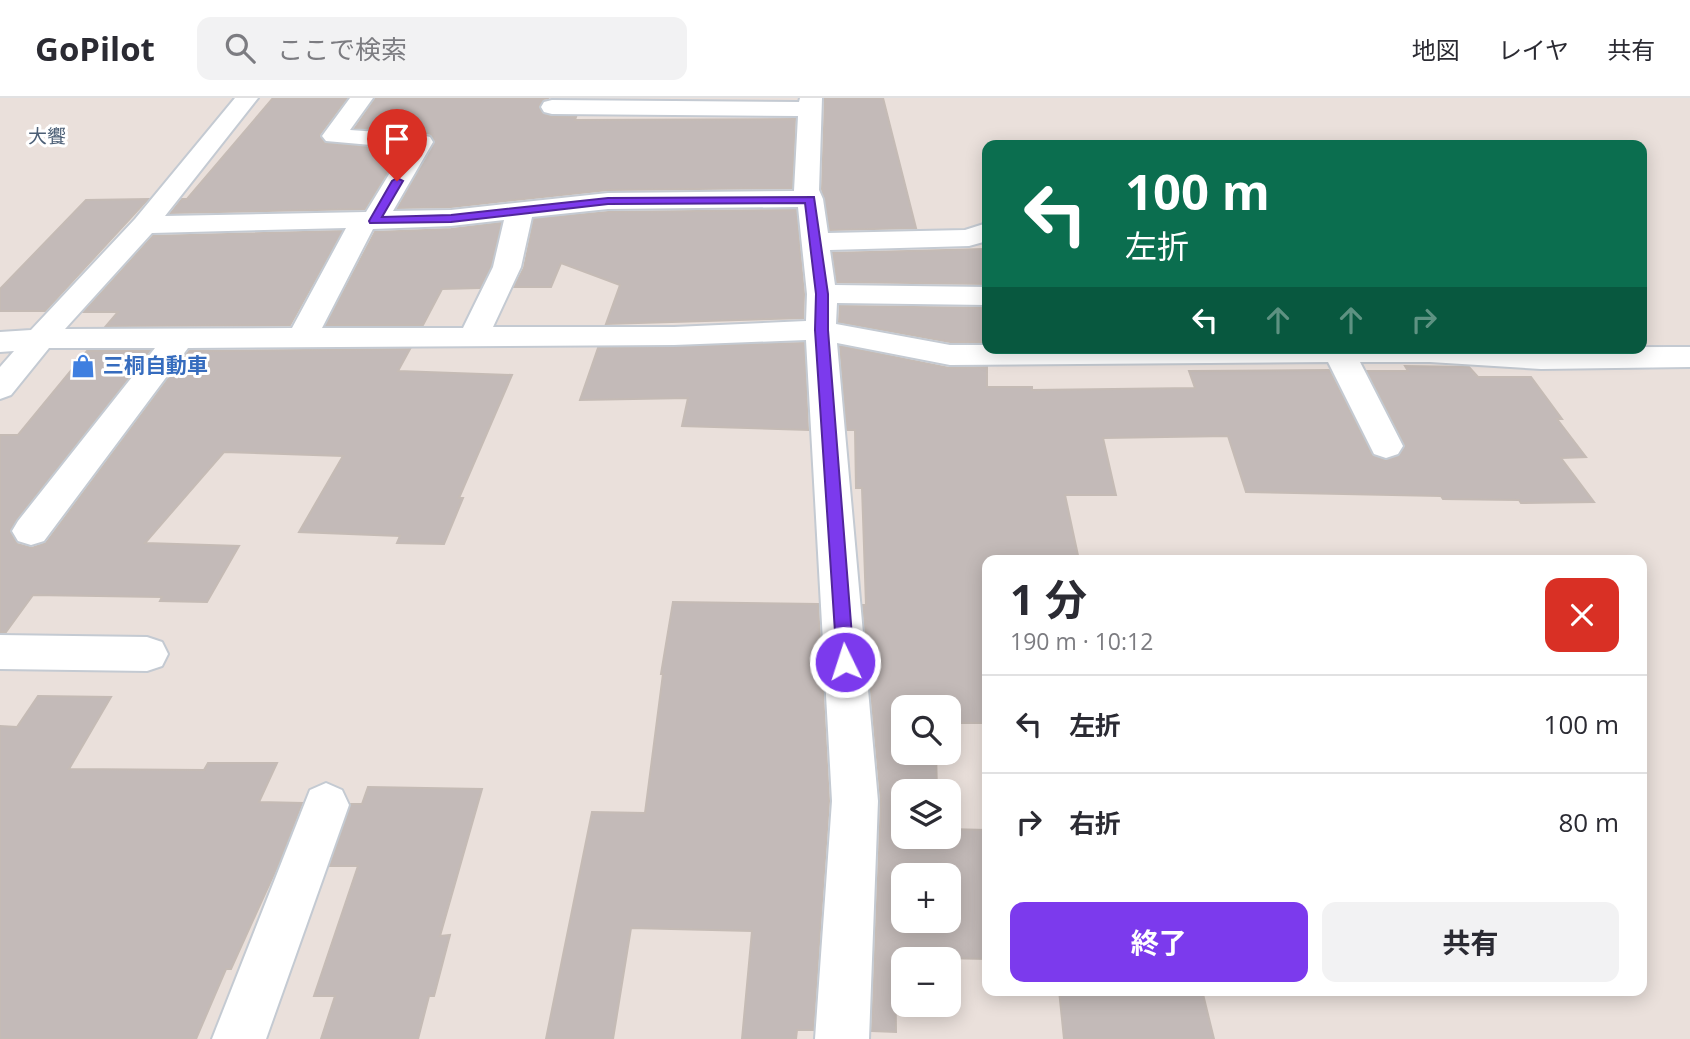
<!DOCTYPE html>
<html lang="ja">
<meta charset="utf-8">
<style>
body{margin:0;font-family:"Open Sans","Noto Sans JP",sans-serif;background:#f2f2f3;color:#2b2b33;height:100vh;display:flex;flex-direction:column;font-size:26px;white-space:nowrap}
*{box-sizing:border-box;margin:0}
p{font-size:23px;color:#7c7c81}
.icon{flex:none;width:38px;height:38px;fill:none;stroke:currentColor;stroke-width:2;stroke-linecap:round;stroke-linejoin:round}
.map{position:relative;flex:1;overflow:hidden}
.side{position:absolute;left:982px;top:457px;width:665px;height:441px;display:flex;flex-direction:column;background:#fff;border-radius:14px;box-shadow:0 4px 18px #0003}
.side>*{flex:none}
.top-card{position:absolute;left:982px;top:42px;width:665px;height:214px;border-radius:14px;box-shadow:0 4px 18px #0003;background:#0b6e4f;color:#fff;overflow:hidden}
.buttons{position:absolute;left:891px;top:597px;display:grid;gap:14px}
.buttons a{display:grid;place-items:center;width:70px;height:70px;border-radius:14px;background:#fff;box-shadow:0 4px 18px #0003;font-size:35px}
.pin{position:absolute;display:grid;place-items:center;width:60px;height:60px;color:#fff;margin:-72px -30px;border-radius:50% 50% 50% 0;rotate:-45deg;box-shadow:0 0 7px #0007}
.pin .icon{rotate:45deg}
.me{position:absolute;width:77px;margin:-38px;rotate:356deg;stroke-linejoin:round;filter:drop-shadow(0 0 5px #0008)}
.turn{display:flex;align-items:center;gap:24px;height:147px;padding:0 28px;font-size:32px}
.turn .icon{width:91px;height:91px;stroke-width:2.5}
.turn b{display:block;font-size:49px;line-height:60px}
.lanes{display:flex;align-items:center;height:66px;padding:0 28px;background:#0003;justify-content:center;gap:35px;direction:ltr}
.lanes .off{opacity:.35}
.round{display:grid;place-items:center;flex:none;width:74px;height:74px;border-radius:14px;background:#f2f2f3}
.head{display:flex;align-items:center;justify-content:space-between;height:119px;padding:0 28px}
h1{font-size:42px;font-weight:700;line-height:52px}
.button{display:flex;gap:14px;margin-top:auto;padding:14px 28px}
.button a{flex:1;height:80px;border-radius:14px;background:#7c3aed;color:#fff;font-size:28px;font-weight:700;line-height:80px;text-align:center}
.button a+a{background:#f2f2f3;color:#2b2b33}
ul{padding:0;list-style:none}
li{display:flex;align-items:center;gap:21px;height:98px;padding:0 28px;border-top:2px solid #e1e1e2}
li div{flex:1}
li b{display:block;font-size:26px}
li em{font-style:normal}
header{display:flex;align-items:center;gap:42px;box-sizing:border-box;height:98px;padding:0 35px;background:#fff;border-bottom:2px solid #e1e1e2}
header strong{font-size:33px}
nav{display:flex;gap:38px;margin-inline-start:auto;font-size:24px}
.search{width:490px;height:63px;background:#f2f2f3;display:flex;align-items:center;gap:18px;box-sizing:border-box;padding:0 24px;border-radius:14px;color:#7c7c81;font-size:26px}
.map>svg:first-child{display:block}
.building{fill:#c3bab8;stroke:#c5bbb5;stroke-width:2;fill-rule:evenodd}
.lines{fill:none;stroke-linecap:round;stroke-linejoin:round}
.minor-casing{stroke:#c4cad2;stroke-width:4}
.minor{fill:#fff;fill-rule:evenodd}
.route{fill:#7c3aed;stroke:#51269a;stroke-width:2}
.labels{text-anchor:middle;stroke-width:6;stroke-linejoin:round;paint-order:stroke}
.far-neighbourhood-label{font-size:19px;fill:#4c5f76;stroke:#fff}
.shop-label{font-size:21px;font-weight:bold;fill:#366cbe;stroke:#fff;text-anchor:start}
</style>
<header>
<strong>GoPilot</strong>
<div class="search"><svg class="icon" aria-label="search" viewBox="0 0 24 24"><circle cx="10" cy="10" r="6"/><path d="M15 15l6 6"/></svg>ここで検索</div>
<nav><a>地図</a><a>レイヤ</a><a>共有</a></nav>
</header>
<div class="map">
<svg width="1690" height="941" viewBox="0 0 1690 941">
<rect width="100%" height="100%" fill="#eae0db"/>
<g class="building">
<polygon points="273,0 347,0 320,36 324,45 401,52 365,111 171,115 182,101 187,101"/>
<polygon points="376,0 549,0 543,1 539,8 542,15 552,19 576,19 575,22 795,21 792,90 608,92 451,109 398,110 435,43 431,36 422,34 355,30"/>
<polygon points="825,0 883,0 916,130 830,132 822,91"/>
<polygon points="148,101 45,213 0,213 0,191 86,102"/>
<polygon points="796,112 804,196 803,220 606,226 620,187 561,165 551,189 514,189 524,170 534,121 608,114"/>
<polygon points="501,125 491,168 480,190 442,191 423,227 326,227 375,134 451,131"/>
<polygon points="342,133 290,227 106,228 118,214 84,214 153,138"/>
<polygon points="983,151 987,186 837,184 833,155"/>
<polygon points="840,208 987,210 987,244 950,244 839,224"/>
<polygon points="804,245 808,332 682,328 688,300 580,302 598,250"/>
<path d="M 840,248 L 949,270 L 987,269 L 987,289 L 1032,289 L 1032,292 L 1195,290 L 1189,273 L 1329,272 L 1372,357 L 1385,362 L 1399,358 L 1405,347 L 1367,273 L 1408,273 L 1405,268 L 1469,269 L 1478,279 L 1531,279 L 1562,321 L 1557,321 L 1586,359 L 1561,360 L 1594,404 L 1521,405 L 1519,402 L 1443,401 L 1441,398 L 1246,394 L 1228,338 L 1103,340 L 1116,397 L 1065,397 L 1079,462 L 987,462 L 987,625 L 948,625 L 948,609 L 903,609 L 903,654 L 936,654 L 937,693 L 903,693 L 903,738 L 948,738 L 948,731 L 987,732 L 987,861 L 895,859 L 896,934 L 872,933 L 881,703 L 863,507 L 866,507 L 862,390 L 856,390 L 855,332 L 847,332 ZM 903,777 L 948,777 L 948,822 L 903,822 Z"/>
<polygon points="410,251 398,273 512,277 459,400 463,400 444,446 397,445 400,438 299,434 343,358 224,354 145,445 239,448 207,504 160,503 162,499 33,497 6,534 0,534 0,337 18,337 87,253 150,253 16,422 10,434 17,446 32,450 46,445 189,253"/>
<polygon points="673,504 818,506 829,703 813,932 797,932 796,941 742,941 752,833 631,830 613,941 546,941 592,714 645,715 663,576 661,576"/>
<polygon points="38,598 111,599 69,671 204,672 208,665 277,665 259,704 302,705 278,767 231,871 226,871 196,941 0,941 0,628 17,629"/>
<polygon points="368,689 482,691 440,838 450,837 434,898 429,898 418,941 321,941 335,898 314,898 358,768 330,768 351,706 362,706"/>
<polygon points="1059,892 1202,892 1214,941 1064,941"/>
</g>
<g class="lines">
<g class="minor-casing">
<g id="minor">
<path d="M 235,0 L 258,0 L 165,118 L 366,114 L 405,50 L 326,43 L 322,38 L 350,0 L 373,0 L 350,32 L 421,37 L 430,39 L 433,44 L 393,113 L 451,112 L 608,95 L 794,93 L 798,18 L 552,16 L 544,14 L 541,9 L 544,4 L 552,2 L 799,4 L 800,0 L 822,0 L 819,92 L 823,101 L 828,135 L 965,132 L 987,125 L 987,143 L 969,148 L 830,152 L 835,187 L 987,189 L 987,207 L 837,205 L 836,226 L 950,247 L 987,247 L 987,250 L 1690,249 L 1690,269 L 1541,271 L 1430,264 L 1360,264 L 1403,348 L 1398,356 L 1386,360 L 1374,356 L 1328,264 L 950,267 L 837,245 L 878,703 L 869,941 L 815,941 L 832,703 L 806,242 L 674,247 L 188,250 L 44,443 L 31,447 L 18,443 L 12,433 L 18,423 L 155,250 L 49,250 L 11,297 L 0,301 L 0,269 L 14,253 L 0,254 L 0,234 L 31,232 L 135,121 ZM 798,109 L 807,196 L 806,223 L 674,229 L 493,229 L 521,169 L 532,119 L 608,111 ZM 504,122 L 493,169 L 463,230 L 322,230 L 373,131 L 451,128 ZM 346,130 L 292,230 L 65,231 L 152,135 Z"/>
<polygon points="0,537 147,539 162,544 168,556 162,568 147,573 0,571"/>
<polygon points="326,685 342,692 349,707 266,941 212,941 310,692"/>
</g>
</g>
<use href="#minor" class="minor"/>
</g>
<polygon class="route" points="397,80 403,83 382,119 451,117 608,100 814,99 828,196 828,232 854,564 852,570 845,572 839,570 837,564 815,232 816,196 805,105 608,106 451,124 370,125 369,123 392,83"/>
<defs>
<g id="shop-bare" transform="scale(1.89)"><path d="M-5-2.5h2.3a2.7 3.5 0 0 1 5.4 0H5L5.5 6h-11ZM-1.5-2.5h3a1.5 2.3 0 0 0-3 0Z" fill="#3f7fe0" stroke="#fff" stroke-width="2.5" paint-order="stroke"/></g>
</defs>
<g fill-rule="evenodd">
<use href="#shop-bare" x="83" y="268"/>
</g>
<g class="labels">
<g class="far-neighbourhood-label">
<text x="47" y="45">大饗</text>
</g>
<g class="shop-label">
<text x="103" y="275">三桐自動車</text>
</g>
</g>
</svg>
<div class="buttons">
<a><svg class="icon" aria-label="search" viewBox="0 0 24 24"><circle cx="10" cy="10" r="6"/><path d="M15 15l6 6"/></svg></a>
<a><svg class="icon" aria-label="layers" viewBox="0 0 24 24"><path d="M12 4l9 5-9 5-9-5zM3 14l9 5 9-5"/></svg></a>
<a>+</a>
<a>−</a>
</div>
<div class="pin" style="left:397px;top:83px;background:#d93025"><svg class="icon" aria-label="arrive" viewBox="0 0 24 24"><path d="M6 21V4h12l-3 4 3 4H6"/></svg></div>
<svg class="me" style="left:845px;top:564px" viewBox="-20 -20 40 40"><circle r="17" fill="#7c3aed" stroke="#fff" stroke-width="3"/><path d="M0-11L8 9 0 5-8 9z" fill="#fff"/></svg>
<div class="top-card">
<div class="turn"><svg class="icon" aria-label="left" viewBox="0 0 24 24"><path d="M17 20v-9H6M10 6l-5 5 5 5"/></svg><div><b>100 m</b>左折</div></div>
<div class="lanes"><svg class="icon" aria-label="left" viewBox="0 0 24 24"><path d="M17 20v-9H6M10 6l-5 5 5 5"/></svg><svg class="icon off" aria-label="ahead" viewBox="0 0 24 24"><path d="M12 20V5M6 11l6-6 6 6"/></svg><svg class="icon off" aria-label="ahead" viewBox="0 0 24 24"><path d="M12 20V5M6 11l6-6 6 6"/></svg><svg class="icon off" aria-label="right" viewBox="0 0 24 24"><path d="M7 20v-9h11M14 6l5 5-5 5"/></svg></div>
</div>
<section class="side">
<div class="head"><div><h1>1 分</h1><p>190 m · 10:12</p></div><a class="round" style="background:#d93025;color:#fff"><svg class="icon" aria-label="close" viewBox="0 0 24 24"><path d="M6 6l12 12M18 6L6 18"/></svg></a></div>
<ul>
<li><svg class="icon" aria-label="left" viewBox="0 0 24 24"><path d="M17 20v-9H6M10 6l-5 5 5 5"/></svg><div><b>左折</b></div><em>100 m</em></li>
<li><svg class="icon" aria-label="right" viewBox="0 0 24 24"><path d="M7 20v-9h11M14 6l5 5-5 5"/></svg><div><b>右折</b></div><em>80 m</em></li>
</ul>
<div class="button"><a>終了</a><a>共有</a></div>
</section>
</div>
